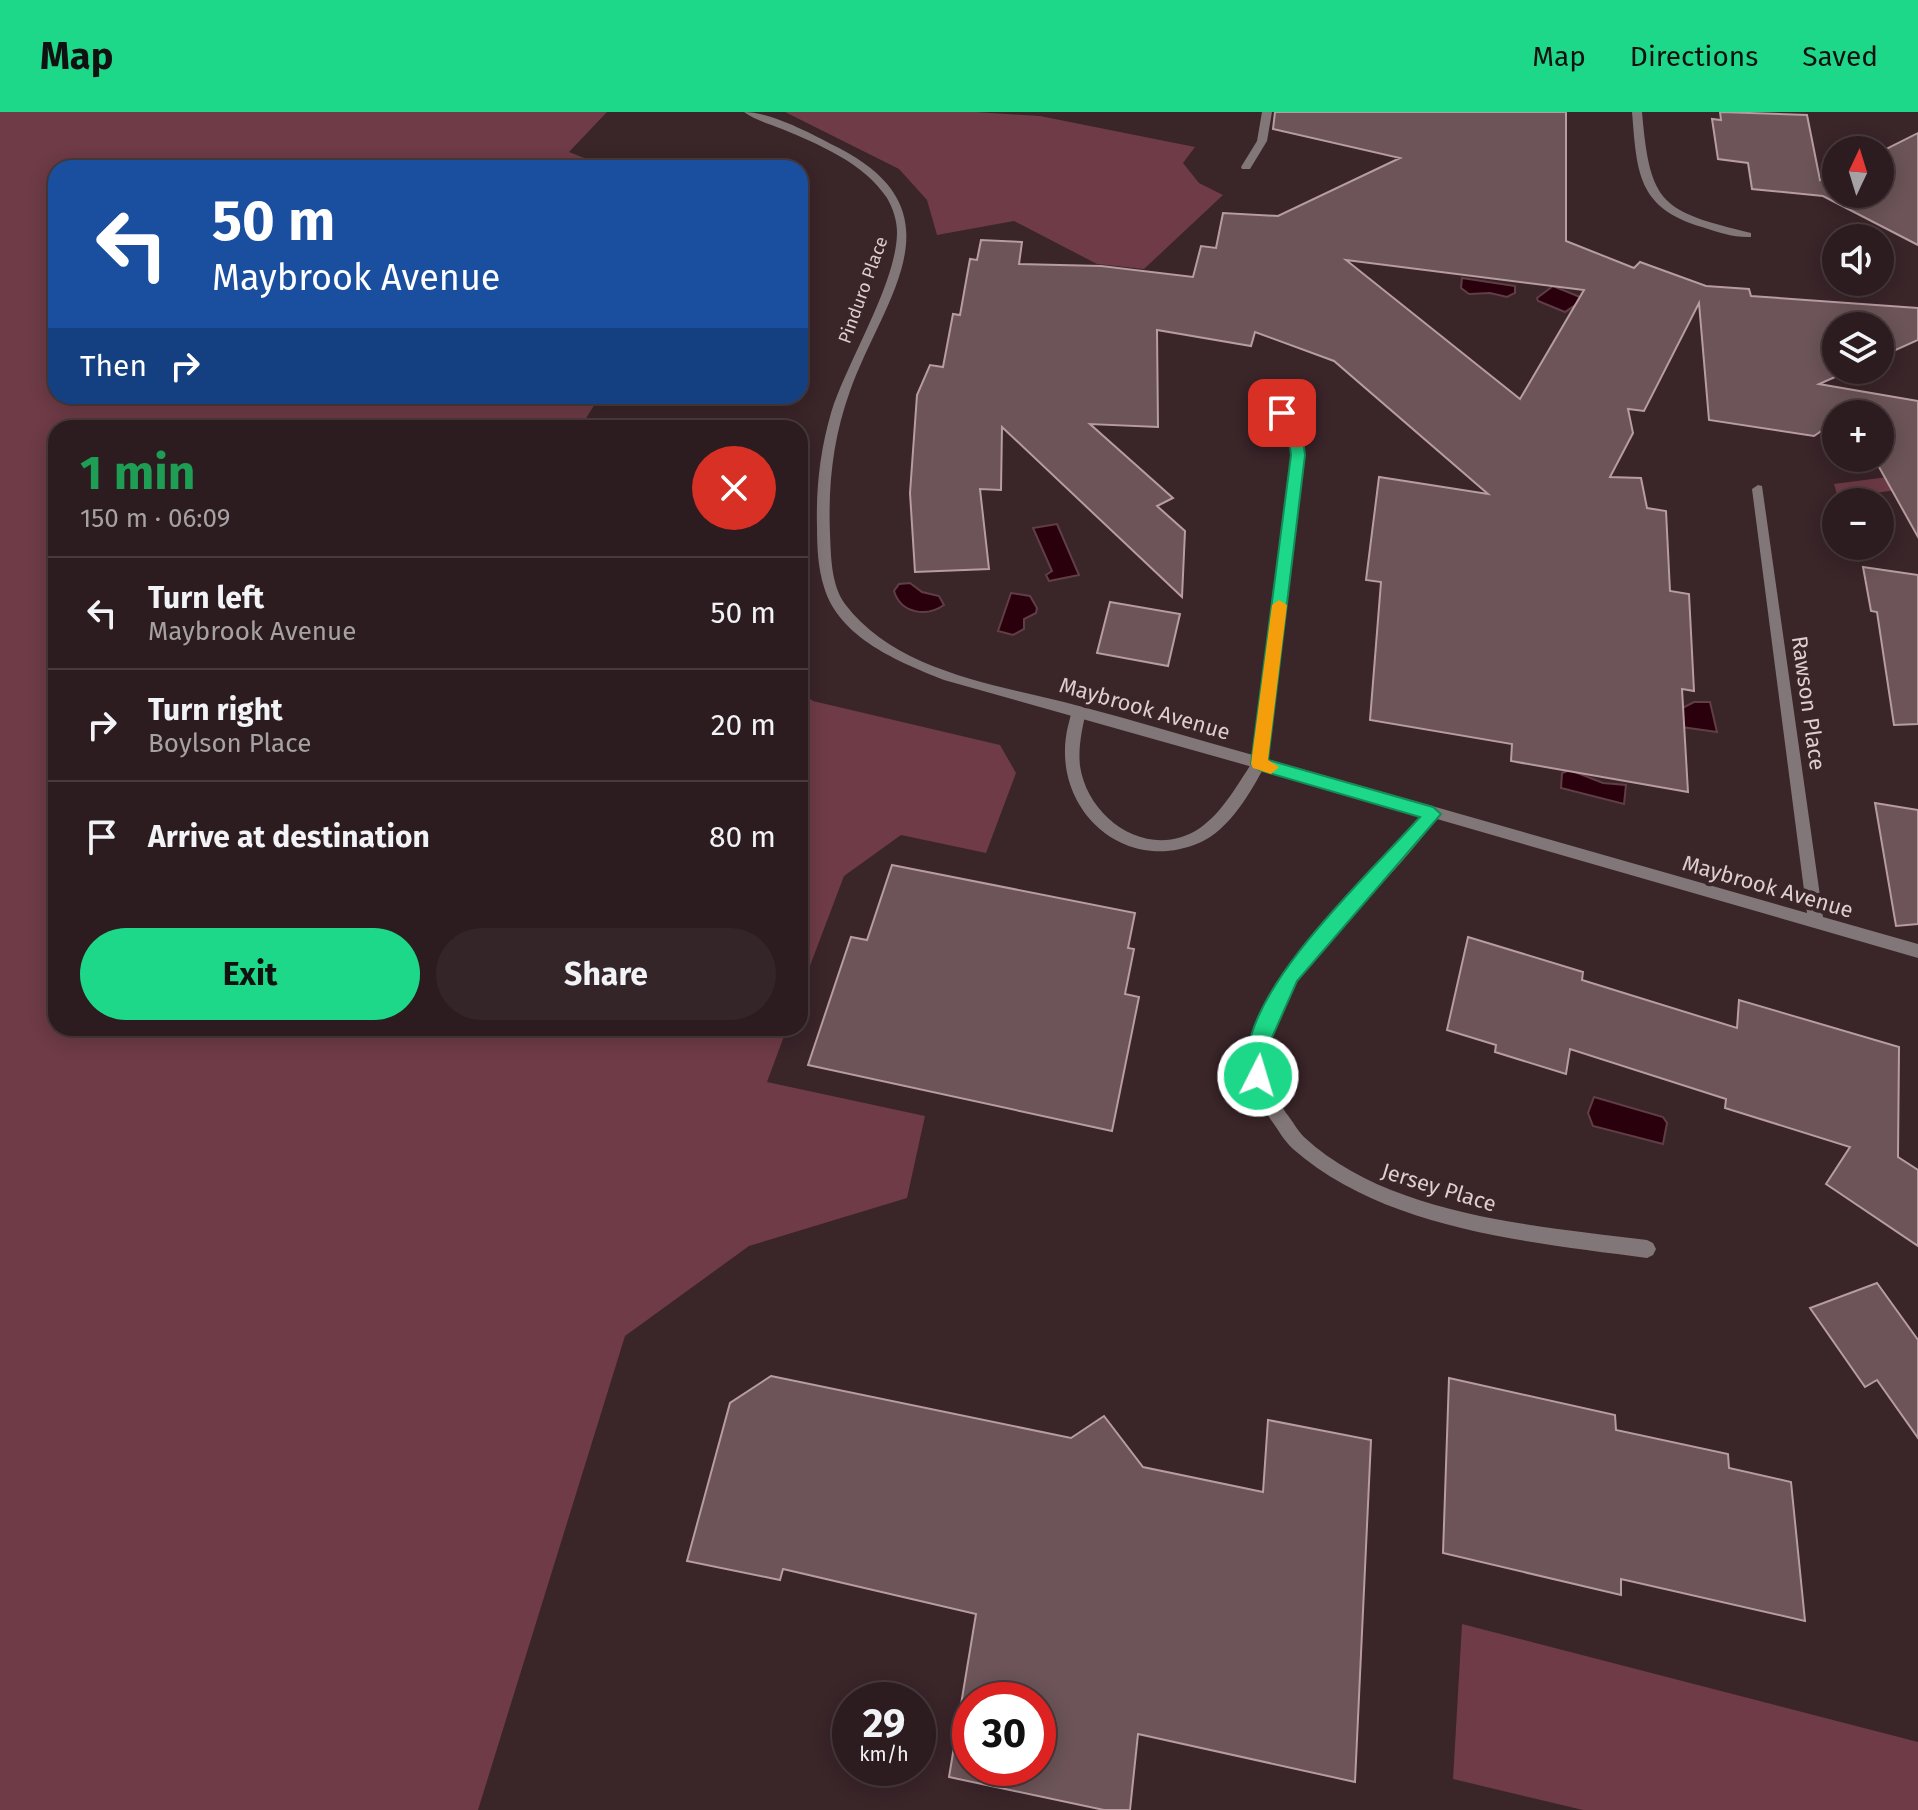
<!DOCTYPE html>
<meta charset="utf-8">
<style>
body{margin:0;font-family:"Fira Sans",sans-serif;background:#342528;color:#f1f3f6;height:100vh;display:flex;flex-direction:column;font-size:30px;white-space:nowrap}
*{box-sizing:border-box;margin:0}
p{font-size:26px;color:#a6a1a4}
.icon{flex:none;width:44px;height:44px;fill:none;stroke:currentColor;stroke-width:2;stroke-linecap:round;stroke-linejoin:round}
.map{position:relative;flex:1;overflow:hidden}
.panel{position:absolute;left:48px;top:308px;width:760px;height:616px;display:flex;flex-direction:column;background:#2c1c1f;border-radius:24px;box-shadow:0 4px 20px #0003,0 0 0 2px #483a3d}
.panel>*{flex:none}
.top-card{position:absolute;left:48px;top:48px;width:760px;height:244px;border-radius:24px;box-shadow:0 4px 20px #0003,0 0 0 2px #483a3d;background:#1a4fa0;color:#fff;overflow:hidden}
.needle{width:52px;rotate:4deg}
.tools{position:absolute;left:1822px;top:24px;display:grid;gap:16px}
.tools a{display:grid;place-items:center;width:72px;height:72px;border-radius:50%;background:#2c1c1f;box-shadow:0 4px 20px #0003,0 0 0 2px #483a3d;font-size:40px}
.speed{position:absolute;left:832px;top:1570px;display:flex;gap:16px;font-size:40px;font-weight:700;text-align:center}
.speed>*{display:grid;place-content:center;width:104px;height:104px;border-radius:50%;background:#2c1c1f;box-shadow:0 4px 20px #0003,0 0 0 2px #483a3d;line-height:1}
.speed small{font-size:20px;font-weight:400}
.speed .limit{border:12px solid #d22;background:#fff;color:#111}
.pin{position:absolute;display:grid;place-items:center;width:68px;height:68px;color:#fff;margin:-34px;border-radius:16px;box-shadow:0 4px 12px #0006}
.me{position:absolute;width:88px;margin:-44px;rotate:5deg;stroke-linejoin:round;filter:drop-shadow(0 0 6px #0008)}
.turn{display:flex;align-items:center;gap:28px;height:168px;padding:0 32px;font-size:36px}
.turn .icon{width:104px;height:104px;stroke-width:2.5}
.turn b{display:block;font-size:56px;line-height:68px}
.then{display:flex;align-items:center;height:76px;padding:0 32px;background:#0003;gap:16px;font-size:30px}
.round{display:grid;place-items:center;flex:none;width:84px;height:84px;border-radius:42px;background:#342528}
.headline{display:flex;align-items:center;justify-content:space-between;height:136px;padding:0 32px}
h1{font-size:48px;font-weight:700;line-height:60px;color:#1e9e55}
.button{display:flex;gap:16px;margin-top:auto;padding:16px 32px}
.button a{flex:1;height:92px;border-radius:48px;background:#1dd888;color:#111;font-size:32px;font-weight:700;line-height:92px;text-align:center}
.button a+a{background:#342528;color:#f1f3f6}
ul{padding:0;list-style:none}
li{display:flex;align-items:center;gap:24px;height:112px;padding:0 32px;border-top:2px solid #483a3d}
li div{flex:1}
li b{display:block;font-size:30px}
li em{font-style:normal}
header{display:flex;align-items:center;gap:48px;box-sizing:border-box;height:112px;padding:0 40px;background:#1dd888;color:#111}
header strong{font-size:38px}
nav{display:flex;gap:44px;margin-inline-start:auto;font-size:28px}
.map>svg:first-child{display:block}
.green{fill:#6e3b46}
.water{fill:#2b000d;stroke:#603e48;stroke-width:2}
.building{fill:#6c5458;stroke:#b79ca0;stroke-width:2;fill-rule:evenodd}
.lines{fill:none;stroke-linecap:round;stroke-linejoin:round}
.lane{fill:#827778;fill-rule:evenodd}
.street{fill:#827778;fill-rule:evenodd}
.route{fill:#1dd888;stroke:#138c58;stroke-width:2}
.slow{fill:#f59e0b}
.labels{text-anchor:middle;stroke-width:8;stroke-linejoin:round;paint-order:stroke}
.far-street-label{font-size:18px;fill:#ddced0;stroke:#3a2529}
.street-label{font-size:22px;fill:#ddced0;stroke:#3a2529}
</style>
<header>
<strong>Map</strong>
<nav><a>Map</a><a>Directions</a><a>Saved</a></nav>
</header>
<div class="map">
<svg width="1918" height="1698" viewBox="0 0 1918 1698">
<rect width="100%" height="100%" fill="#3a2529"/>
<g class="green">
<polygon points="0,0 607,0 569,40 610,56 56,56 56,284 600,284 580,316 56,316 56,916 787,916 767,970 925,1004 907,1086 749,1134 625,1224 478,1698 0,1698"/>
<polygon points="785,0 976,0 1040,4 1195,35 1183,51 1199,71 1223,83 1144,157 1097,152 1014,109 937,123 927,88 899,57"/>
<polygon points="1918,361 1918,375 1838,386 1834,372"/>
<polygon points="800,580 813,589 1000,633 1016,661 986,741 901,723 844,764 800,880"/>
<polygon points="1462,1512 1918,1630 1918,1698 1583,1698 1453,1667"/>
</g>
<g class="water">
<polygon points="1462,166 1515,174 1515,181 1507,185 1490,181 1469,182 1461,176"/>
<polygon points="1553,174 1580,185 1581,189 1565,200 1538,189 1537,186"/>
<polygon points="1057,412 1079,463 1049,469 1046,463 1052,459 1033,416"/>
<path d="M 910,471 L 922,480 L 939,484 L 944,493 C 927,505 901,502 894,479 L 899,472 Z"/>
<polygon points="1011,481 1030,484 1037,496 1036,501 1024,507 1024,517 1013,523 998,519"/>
<polygon points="1694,590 1710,590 1717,620 1653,611"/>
<polygon points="1570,658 1603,671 1626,673 1624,692 1561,676 1562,661"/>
<polygon points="1594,985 1663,1005 1667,1011 1663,1032 1593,1014 1588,1001"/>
</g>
<g class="building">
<path d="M 1275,0 L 1566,0 L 1566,129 L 1634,156 L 1640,150 L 1706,174 L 1749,177 L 1751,184 L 1918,196 L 1918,228 L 1880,245 L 1880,214 L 1836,214 L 1836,258 L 1851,258 L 1819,272 L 1918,289 L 1918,425 L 1874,346 L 1880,346 L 1880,302 L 1836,302 L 1836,309 L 1814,324 L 1709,308 L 1699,191 L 1644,299 L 1628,297 L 1633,321 L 1610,365 L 1641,366 L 1647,396 L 1666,399 L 1670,479 L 1689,482 L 1694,579 L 1682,577 L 1688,680 L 1511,649 L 1512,632 L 1370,608 L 1381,470 L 1366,468 L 1379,365 L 1488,382 L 1334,249 L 1255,220 L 1251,234 L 1157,218 L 1158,315 L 1090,312 L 1173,386 L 1157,394 L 1185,419 L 1182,485 L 1002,315 L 1001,378 L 980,377 L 989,457 L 915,460 L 910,381 L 917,283 L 930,253 L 943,255 L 953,202 L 960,203 L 970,147 L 977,148 L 981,128 L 1022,130 L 1019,152 L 1101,154 L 1193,165 L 1201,134 L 1216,136 L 1223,101 L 1278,104 L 1400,46 L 1273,17 ZM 1346,148 L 1584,178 L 1520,287 Z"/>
<polygon points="1720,0 1807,3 1820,68 1836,61 1836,82 1880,82 1880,40 1918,21 1918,133 1823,84 1752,77 1748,51 1718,47 1712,7 1721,8"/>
<polygon points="1863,455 1918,463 1918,612 1894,613 1877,500 1871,499"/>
<polygon points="1110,490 1180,502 1168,554 1097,541"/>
<polygon points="1875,691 1918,698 1918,812 1896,814"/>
<polygon points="892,753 1135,801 1128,836 1134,837 1125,882 1139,885 1112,1019 808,953 851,825 867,828"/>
<polygon points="1468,825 1583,860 1582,868 1737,916 1739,888 1899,935 1898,1045 1918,1058 1918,1134 1826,1072 1850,1035 1725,996 1726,987 1570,937 1566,962 1495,940 1496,933 1447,918"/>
<polygon points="1877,1171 1918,1228 1918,1326 1877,1268 1865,1275 1810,1196"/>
<path d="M 771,1264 L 1071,1326 L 1104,1304 L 1143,1355 L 1263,1380 L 1268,1308 L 1371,1328 L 1355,1670 L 1138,1622 L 1130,1698 L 1104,1698 L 949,1665 L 976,1502 L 783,1457 L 780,1468 L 687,1449 L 730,1291 ZM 970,1588 L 1038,1588 L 1038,1656 L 970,1656 Z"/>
<polygon points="1449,1266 1615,1303 1616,1318 1728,1342 1729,1356 1791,1370 1805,1509 1621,1467 1621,1483 1443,1441"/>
</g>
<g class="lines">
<path class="lane" d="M 1079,594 L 1086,599 C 1082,618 1078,635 1080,654 C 1088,708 1150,750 1200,716 C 1224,699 1238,671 1254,648 L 1264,648 L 1266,652 C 1251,679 1230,718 1199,731 C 1121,764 1049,693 1068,614 C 1071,605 1070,597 1079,594 Z"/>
<g class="street">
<path d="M 744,0 C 772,0 814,23 839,36 C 964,101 883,187 850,279 C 833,326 828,373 830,422 C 831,444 831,473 845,492 C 897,561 1000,573 1079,594 C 1137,609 1195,627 1253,643 L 1292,343 L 1289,320 L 1276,301 L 1282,297 L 1286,298 L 1301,320 L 1304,343 L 1267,647 L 1807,801 L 1752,377 L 1758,373 L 1762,374 L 1823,805 L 1918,832 L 1918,846 L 1437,707 C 1420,728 1404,748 1386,767 C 1344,812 1295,856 1273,915 C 1262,947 1267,974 1286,1001 C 1292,1008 1297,1018 1304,1025 C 1389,1104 1537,1114 1647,1128 L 1653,1131 L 1656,1137 L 1653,1143 L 1647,1146 C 1530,1130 1385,1118 1293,1037 C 1284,1029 1278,1017 1271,1008 C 1251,980 1244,949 1256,917 C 1280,852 1329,807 1376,758 C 1393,741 1408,722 1423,703 L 944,568 C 899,550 839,526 824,475 C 818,456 817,435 817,415 C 816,376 820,339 831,301 C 847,249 897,171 897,120 C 897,109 893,96 887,86 C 864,51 820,33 782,17 C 770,12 755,8 744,0 Z"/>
<polygon points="1262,0 1272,0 1267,29 1250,57 1242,57 1241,55 1257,29"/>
<path d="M 1632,0 L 1642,0 C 1650,94 1662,99 1751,121 L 1751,125 C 1735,126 1717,120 1702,115 C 1637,96 1637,60 1632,0 Z"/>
</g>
</g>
<path class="route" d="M 1277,298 L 1286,298 L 1302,320 L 1305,343 L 1268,648 L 1433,695 L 1441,702 L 1297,869 L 1266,939 L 1268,964 L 1258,973 L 1249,964 C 1248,956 1247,947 1248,939 C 1257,865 1370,761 1420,705 L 1259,658 L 1251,652 L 1291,343 L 1288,321 L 1275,301 Z"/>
<polygon class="slow" points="1279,488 1287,493 1268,648 1279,655 1271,662 1253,656 1251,652 1272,493"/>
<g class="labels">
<g class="far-street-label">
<text transform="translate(863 178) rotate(-70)" y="6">Pinduro Place</text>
</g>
<g class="street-label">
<text transform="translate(1809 591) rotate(82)" y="8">Rawson Place</text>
<text transform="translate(1145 596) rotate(16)" y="8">Maybrook Avenue</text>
<text transform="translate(1768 774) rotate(16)" y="8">Maybrook Avenue</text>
<text transform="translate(1439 1075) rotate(17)" y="8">Jersey Place</text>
</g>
</g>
</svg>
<div class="tools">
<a><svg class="needle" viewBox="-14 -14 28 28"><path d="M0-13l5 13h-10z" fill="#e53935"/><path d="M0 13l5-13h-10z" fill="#a6a1a4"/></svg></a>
<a><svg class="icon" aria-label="sound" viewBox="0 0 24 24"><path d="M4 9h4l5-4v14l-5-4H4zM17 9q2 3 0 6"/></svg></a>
<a><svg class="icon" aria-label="layers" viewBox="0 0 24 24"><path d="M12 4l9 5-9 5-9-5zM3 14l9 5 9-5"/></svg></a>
<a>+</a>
<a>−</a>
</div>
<div class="speed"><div>29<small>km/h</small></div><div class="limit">30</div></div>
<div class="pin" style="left:1282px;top:301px;background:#d93025"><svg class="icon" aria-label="arrive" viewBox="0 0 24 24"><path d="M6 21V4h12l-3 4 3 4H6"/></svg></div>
<svg class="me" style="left:1258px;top:964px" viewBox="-20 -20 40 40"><circle r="17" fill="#1dd888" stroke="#fff" stroke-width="3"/><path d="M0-11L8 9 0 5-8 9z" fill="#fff"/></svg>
<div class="top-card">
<div class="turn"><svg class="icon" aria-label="left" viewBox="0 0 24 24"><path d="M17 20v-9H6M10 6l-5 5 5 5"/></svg><div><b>50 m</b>Maybrook Avenue</div></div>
<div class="then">Then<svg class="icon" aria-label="right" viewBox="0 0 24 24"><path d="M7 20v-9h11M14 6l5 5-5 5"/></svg></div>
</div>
<section class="panel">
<div class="headline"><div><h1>1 min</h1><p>150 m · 06:09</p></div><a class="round" style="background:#d93025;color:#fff"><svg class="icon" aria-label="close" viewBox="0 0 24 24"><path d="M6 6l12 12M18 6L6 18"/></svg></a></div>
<ul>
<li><svg class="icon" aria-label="left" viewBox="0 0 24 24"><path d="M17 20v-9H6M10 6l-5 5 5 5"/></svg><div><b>Turn left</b><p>Maybrook Avenue</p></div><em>50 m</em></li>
<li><svg class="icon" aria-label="right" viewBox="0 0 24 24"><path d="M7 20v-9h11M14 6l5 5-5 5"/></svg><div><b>Turn right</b><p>Boylson Place</p></div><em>20 m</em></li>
<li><svg class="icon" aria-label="arrive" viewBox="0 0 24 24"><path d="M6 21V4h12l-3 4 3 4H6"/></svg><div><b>Arrive at destination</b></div><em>80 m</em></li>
</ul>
<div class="button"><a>Exit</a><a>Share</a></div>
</section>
</div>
